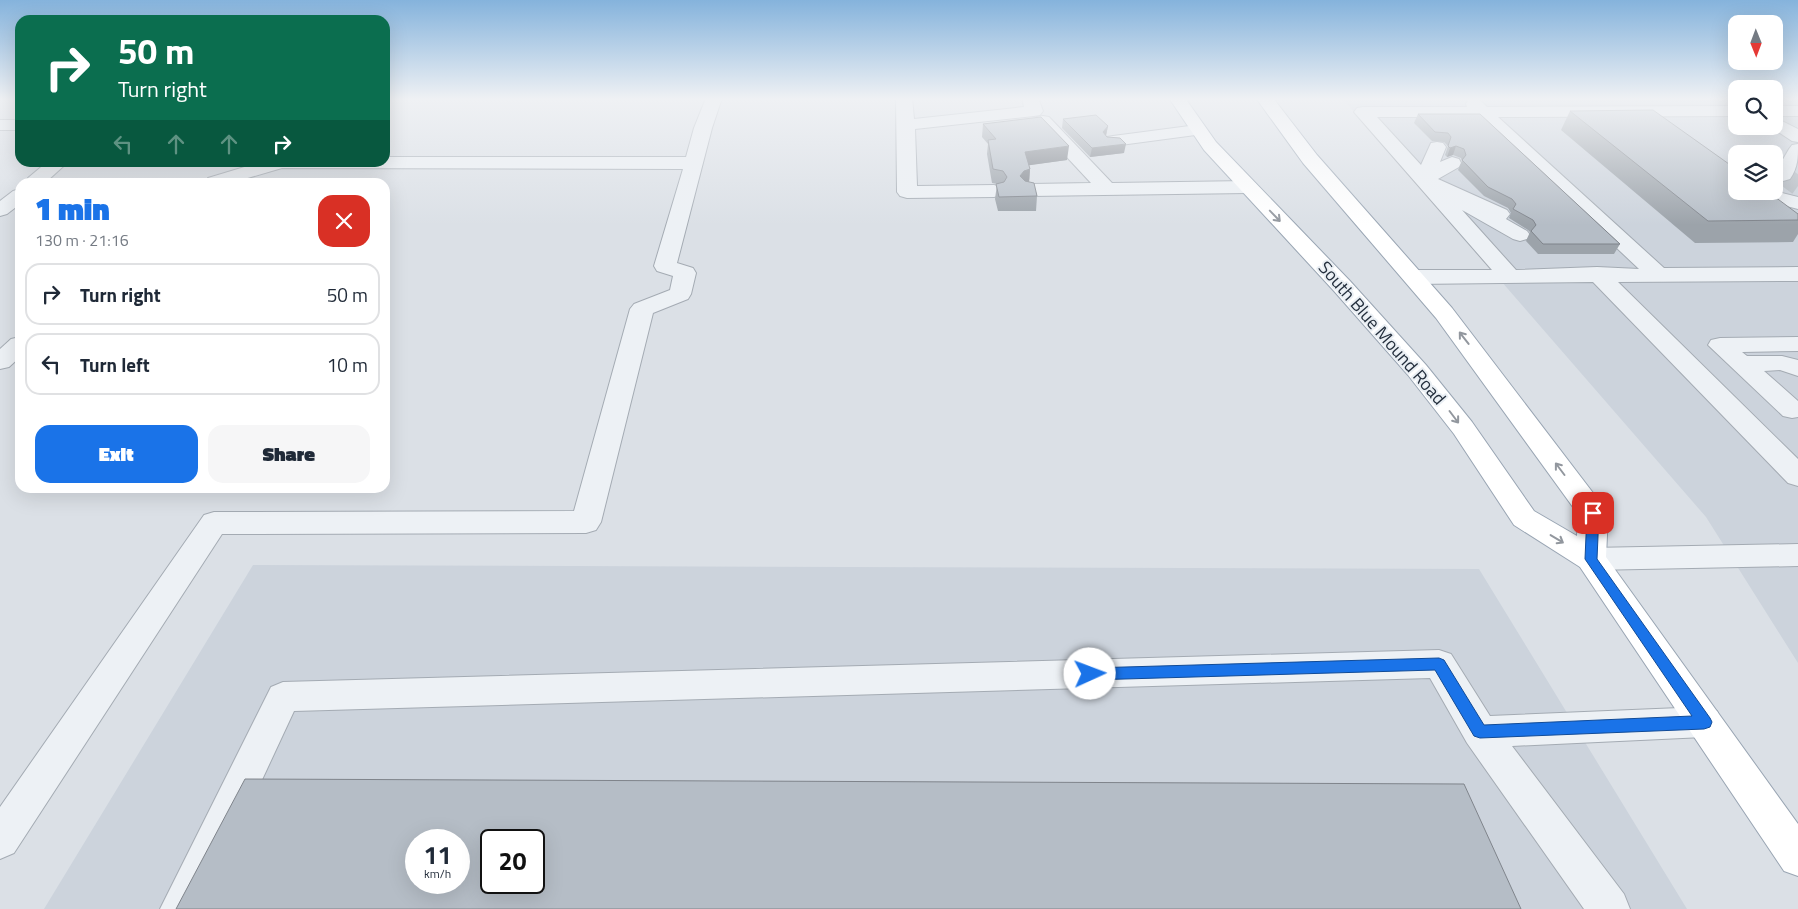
<!DOCTYPE html>
<meta charset="utf-8">
<style>
body{margin:0;font-family:"Titillium Web",sans-serif;background:#f6f6f7;color:#1f2937;height:100vh;display:flex;flex-direction:column;font-size:19px;white-space:nowrap}
*{box-sizing:border-box;margin:0}
p{font-size:16px;color:#747a83}
.icon{flex:none;width:28px;height:28px;fill:none;stroke:currentColor;stroke-width:2;stroke-linecap:round;stroke-linejoin:round}
.map{position:relative;flex:1;overflow:hidden}
.sheet{position:absolute;left:15px;top:178px;width:375px;height:315px;display:flex;flex-direction:column;background:#fff;border-radius:15px;box-shadow:0 5px 20px #0002}
.sheet>*{flex:none}
.banner{position:absolute;left:15px;top:15px;width:375px;height:152px;border-radius:15px;box-shadow:0 5px 20px #0002;background:#0b6e4f;color:#fff;overflow:hidden}
.needle{width:32px;rotate:179deg}
.fabs{position:absolute;left:1728px;top:15px;display:grid;gap:10px}
.fabs a{display:grid;place-items:center;width:55px;height:55px;border-radius:10px;background:#fff;box-shadow:0 5px 20px #0002;font-size:25px}
.speed{position:absolute;left:405px;top:829px;display:flex;gap:10px;font-size:25px;font-weight:700;text-align:center}
.speed>*{display:grid;place-content:center;width:65px;height:65px;border-radius:50%;background:#fff;box-shadow:0 5px 20px #0002;line-height:1}
.speed small{font-size:12px;font-weight:400}
.speed .limit{border:2px solid #111;border-radius:8px;background:#fff;color:#111}
.pin{position:absolute;display:grid;place-items:center;width:42px;height:42px;color:#fff;margin:-21px;border-radius:10px;box-shadow:0 2px 8px #0006}
.me{position:absolute;width:55px;margin:-28px;rotate:88deg;stroke-linejoin:round;filter:drop-shadow(0 0 4px #0008)}
.turn{display:flex;align-items:center;gap:18px;height:105px;padding:0 20px;font-size:22px}
.turn .icon{width:65px;height:65px;stroke-width:2.5}
.turn b{display:block;font-size:35px;line-height:42px}
.lanes{display:flex;align-items:center;height:48px;padding:0 20px;background:#0003;justify-content:center;gap:25px;direction:ltr}
.lanes .off{opacity:.35}
.round{display:grid;place-items:center;flex:none;width:52px;height:52px;border-radius:15px;background:#f6f6f7}
.summary{display:flex;align-items:center;justify-content:space-between;height:85px;padding:0 20px}
h1{font-size:30px;font-weight:800;line-height:38px;color:#1a73e8}
.action{display:flex;gap:10px;margin-top:auto;padding:10px 20px}
.action a{flex:1;height:58px;border-radius:15px;background:#1a73e8;color:#fff;font-size:20px;font-weight:800;line-height:58px;text-align:center}
.action a+a{background:#f6f6f7;color:#1f2937}
ul{padding:0;list-style:none}
li{display:flex;align-items:center;gap:15px;height:62px;margin:0 10px 8px;padding:0 10px;border:2px solid #e0e1e3;border-radius:15px}
li div{flex:1}
li b{display:block;font-size:19px}
li em{font-style:normal}
.map>svg:first-child{display:block}
.built{fill:#ccd3dc;fill-rule:evenodd}
.lines{fill:none;stroke-linecap:round;stroke-linejoin:round}
.minor-tunnel{stroke:#b6bdc4;stroke-width:19;stroke-dasharray:19 9;stroke-linecap:butt}
.minor-casing{stroke:#a4abb3;stroke-width:2}
.major-casing{stroke:#99a5b3;stroke-width:2}
.minor{fill:#edf1f5;fill-rule:evenodd}
.major{fill:#fff;fill-rule:evenodd}
.wall{fill:#9ca3aa}
.shaded-wall{fill:#7f848b}
.building{fill:#b5bdc6;stroke:#7f848b;fill-rule:evenodd}
.oneway{stroke:#92979e}
.route{fill:#1a73e8;stroke:#114b97}
.labels{text-anchor:middle;stroke-width:4;stroke-linejoin:round;paint-order:stroke}
.street-label{font-size:18px;fill:#242f3d;stroke:#eaeff4}
</style>
<div class="map">
<svg width="1798" height="909" viewBox="0 0 1798 909">
<rect width="100%" height="100%" fill="#dbe0e6"/>
<g class="built">
<path d="M 1342,98 L 1736,98 L 1736,126 L 1774,126 L 1774,98 L 1798,98 L 1798,663 L 1706,517 ZM 1736,154 L 1774,154 L 1774,191 L 1736,191 Z"/>
<path d="M 253,565 L 1479,569 L 1687,909 L 44,909 ZM 416,840 L 459,840 L 459,882 L 416,882 ZM 491,840 L 534,840 L 534,882 L 491,882 Z"/>
</g>
<g class="lines">
<polyline class="minor-tunnel" points="1783,175 1798,186"/>
<g class="minor-casing">
<g id="minor">
<polygon points="706,98 722,98 712,128 677,263 693,268 696,273 691,294 688,299 653,313 601,522 596,530 586,533 222,534 14,853 0,859 0,807 204,515 214,512 574,511 630,309 634,304 670,290 673,276 657,271 654,266 683,169 282,168 234,182 206,182 208,178 261,162 385,162 385,157 686,157 694,128"/>
<polygon points="896,98 912,98 914,119 1024,107 1022,98 1038,98 1043,111 1040,115 1034,116 915,129 917,186 994,185 1001,187 1004,191 1001,195 994,197 907,198 900,196 897,192"/>
<path d="M 1474,99 L 1480,100 L 1487,107 L 1736,106 L 1736,116 L 1498,117 L 1664,268 L 1798,267 L 1798,281 L 1618,282 L 1798,459 L 1798,486 L 1788,483 L 1593,282 L 1414,284 L 1406,282 L 1403,277 L 1406,272 L 1414,270 L 1492,270 L 1354,112 L 1357,108 L 1363,107 L 1467,107 L 1466,104 L 1468,100 ZM 1377,117 L 1478,117 L 1639,269 L 1597,267 L 1516,270 L 1462,210 L 1513,239 L 1520,241 L 1527,239 L 1530,235 L 1527,231 L 1506,219 L 1510,214 L 1507,210 L 1438,179 L 1459,167 L 1461,163 L 1459,159 L 1452,157 L 1440,162 L 1446,147 L 1443,143 L 1437,142 L 1431,143 L 1421,165 Z"/>
<rect x="1774" y="106" width="24" height="10"/>
<polygon points="1043,116 1049,117 1112,183 1248,181 1255,183 1258,187 1255,191 1248,193 1031,196 1024,194 1021,190 1024,186 1031,184 1091,183 1037,125 1034,121 1037,117"/>
<polygon points="1774,117 1798,129 1798,142 1792,141 1769,126 1774,126"/>
<rect x="0" y="120" width="20" height="10"/>
<polygon points="1197,125 1203,126 1206,130 1203,134 1113,146 1107,145 1104,141 1107,137 1113,136"/>
<path d="M 1798,144 C 1798,158 1798,167 1790,179 L 1783,181 L 1776,179 L 1774,175 L 1789,149 L 1792,145 Z"/>
<polygon points="47,162 68,162 46,182 26,182 28,178"/>
<polygon points="20,189 20,204 7,214 0,216 0,201 13,191"/>
<polygon points="1751,191 1774,191 1798,197 1798,209 1753,197 1750,193"/>
<polygon points="20,337 20,357 9,367 0,369 0,349 11,339"/>
<polygon points="1798,337 1798,351 1742,352 1747,356 1782,356 1798,360 1798,376 1780,370 1764,371 1798,401 1798,417 1792,418 1783,416 1708,345 1711,340 1720,338"/>
<polygon points="1798,544 1798,566 1591,570 1580,567 1576,559 1580,551 1591,548"/>
<polygon points="1439,650 1451,654 1490,716 1704,707 1717,711 1722,722 1717,733 1704,737 1512,746 1624,894 1630,909 1584,909 1467,743 1430,678 294,711 202,909 160,909 271,687 283,682"/>
</g>
</g>
<g class="major-casing">
<polygon id="major" points="1169,98 1185,98 1216,142 1350,281 1426,365 1472,422 1534,511 1577,536 1578,514 1436,318 1303,163 1256,98 1273,98 1317,155 1452,308 1603,506 1608,513 1606,557 1798,824 1798,876 1784,871 1580,567 1514,525 1454,434 1408,375 1334,291 1204,150"/>
</g>
<use href="#minor" class="minor"/>
<use href="#major" class="major"/>
</g>
<g class="wall">
<polygon points="1570,111 1798,214 1798,234 1793,242 1695,243 1561,130"/>
<polygon points="1418,114 1480,114 1620,244 1614,254 1538,254 1526,241 1530,232 1528,230 1509,218 1511,213 1508,208 1484,196 1458,170 1462,161 1461,158 1453,155 1447,157 1445,155 1448,146 1444,142 1432,141 1414,123"/>
<polygon points="1063,119 1108,126 1106,136 1124,153 1090,157 1062,128"/>
<polygon points="983,124 1067,160 1029,165 1030,169 1029,182 1037,196 1036,211 998,211 995,199 997,184 992,183 987,154 988,144 982,137"/>
</g>
<g class="shaded-wall">
<polygon points="1108,126 1106,135 1102,141 1103,132"/>
<polygon points="1126,144 1124,153 1090,157 1092,148"/>
<polygon points="1069,146 1067,160 1024,166 1025,152"/>
<polygon points="1456,146 1453,155 1447,157 1450,148"/>
<polygon points="1030,169 1029,183 1022,185 1020,176 1024,171"/>
</g>
<g class="building">
<polygon points="1653,110 1736,169 1736,191 1767,191 1798,214 1798,220 1708,221 1570,111"/>
<polygon points="1418,114 1480,114 1620,244 1543,244 1531,231 1536,225 1533,220 1513,209 1516,204 1512,199 1488,187 1462,160 1466,155 1464,149 1456,146 1450,148 1448,146 1451,137 1448,133 1435,132"/>
<polygon points="1096,115 1108,126 1103,132 1107,137 1120,138 1126,144 1092,148 1063,119"/>
<polygon points="1041,117 1069,146 1025,152 1030,169 1024,171 1020,176 1025,181 1034,183 1037,196 999,197 996,184 1004,182 1007,177 1003,171 993,169 988,140 996,139 983,124"/>
<path d="M 245,779 L 1464,784 L 1521,909 L 176,909 ZM 416,840 L 459,840 L 459,882 L 416,882 ZM 491,840 L 534,840 L 534,882 L 491,882 Z"/>
</g>
<defs><path id="oneway-shaft" d="M-6 0H5M1.5-3L5.5 0L1.5 3" fill="none" stroke-width="1.6" stroke-linecap="round" stroke-linejoin="round" transform="scale(1.25)"/></defs>
<g class="oneway">
<use href="#oneway-shaft" transform="translate(1275 216) rotate(46)"/>
<use href="#oneway-shaft" transform="translate(1464 338) rotate(-128)"/>
<use href="#oneway-shaft" transform="translate(1454 417) rotate(53)"/>
<use href="#oneway-shaft" transform="translate(1560 469) rotate(-127)"/>
<use href="#oneway-shaft" transform="translate(1557 539) rotate(31)"/>
</g>
<linearGradient id="sky" x2="0" y2="1"><stop stop-color="#85b3dc"/><stop offset="0.44" stop-color="#eff1f4"/><stop offset="1" stop-color="#eff1f4" stop-opacity="0"/></linearGradient>
<rect width="1798" height="225" fill="url(#sky)"/>
<polygon class="route" points="1593,509 1599,513 1597,559 1710,718 1712,722 1710,727 1704,729 1480,738 1474,736 1435,670 1090,680 1085,678 1083,674 1085,670 1090,668 1439,658 1444,660 1484,725 1692,716 1585,559 1587,513"/>
<g class="labels">
<g class="street-label">
<text transform="translate(1382 333) rotate(49)" y="6">South Blue Mound Road</text>
</g>
</g>
</svg>
<div class="fabs">
<a><svg class="needle" viewBox="-14 -14 28 28"><path d="M0-13l5 13h-10z" fill="#e53935"/><path d="M0 13l5-13h-10z" fill="#747a83"/></svg></a>
<a><svg class="icon" aria-label="search" viewBox="0 0 24 24"><circle cx="10" cy="10" r="6"/><path d="M15 15l6 6"/></svg></a>
<a><svg class="icon" aria-label="layers" viewBox="0 0 24 24"><path d="M12 4l9 5-9 5-9-5zM3 14l9 5 9-5"/></svg></a>
</div>
<div class="speed"><div>11<small>km/h</small></div><div class="limit">20</div></div>
<div class="pin" style="left:1593px;top:513px;background:#d93025"><svg class="icon" aria-label="arrive" viewBox="0 0 24 24"><path d="M6 21V4h12l-3 4 3 4H6"/></svg></div>
<svg class="me" style="left:1090px;top:674px" viewBox="-20 -20 40 40"><circle r="19" fill="#fff"/><path d="M0-13L10 11 0 6-10 11z" fill="#1a73e8"/></svg>
<div class="banner">
<div class="turn"><svg class="icon" aria-label="right" viewBox="0 0 24 24"><path d="M7 20v-9h11M14 6l5 5-5 5"/></svg><div><b>50 m</b>Turn right</div></div>
<div class="lanes"><svg class="icon off" aria-label="left" viewBox="0 0 24 24"><path d="M17 20v-9H6M10 6l-5 5 5 5"/></svg><svg class="icon off" aria-label="ahead" viewBox="0 0 24 24"><path d="M12 20V5M6 11l6-6 6 6"/></svg><svg class="icon off" aria-label="ahead" viewBox="0 0 24 24"><path d="M12 20V5M6 11l6-6 6 6"/></svg><svg class="icon" aria-label="right" viewBox="0 0 24 24"><path d="M7 20v-9h11M14 6l5 5-5 5"/></svg></div>
</div>
<section class="sheet">
<div class="summary"><div><h1>1 min</h1><p>130 m · 21:16</p></div><a class="round" style="background:#d93025;color:#fff"><svg class="icon" aria-label="close" viewBox="0 0 24 24"><path d="M6 6l12 12M18 6L6 18"/></svg></a></div>
<ul>
<li><svg class="icon" aria-label="right" viewBox="0 0 24 24"><path d="M7 20v-9h11M14 6l5 5-5 5"/></svg><div><b>Turn right</b></div><em>50 m</em></li>
<li><svg class="icon" aria-label="left" viewBox="0 0 24 24"><path d="M17 20v-9H6M10 6l-5 5 5 5"/></svg><div><b>Turn left</b></div><em>10 m</em></li>
</ul>
<div class="action"><a>Exit</a><a>Share</a></div>
</section>
</div>
